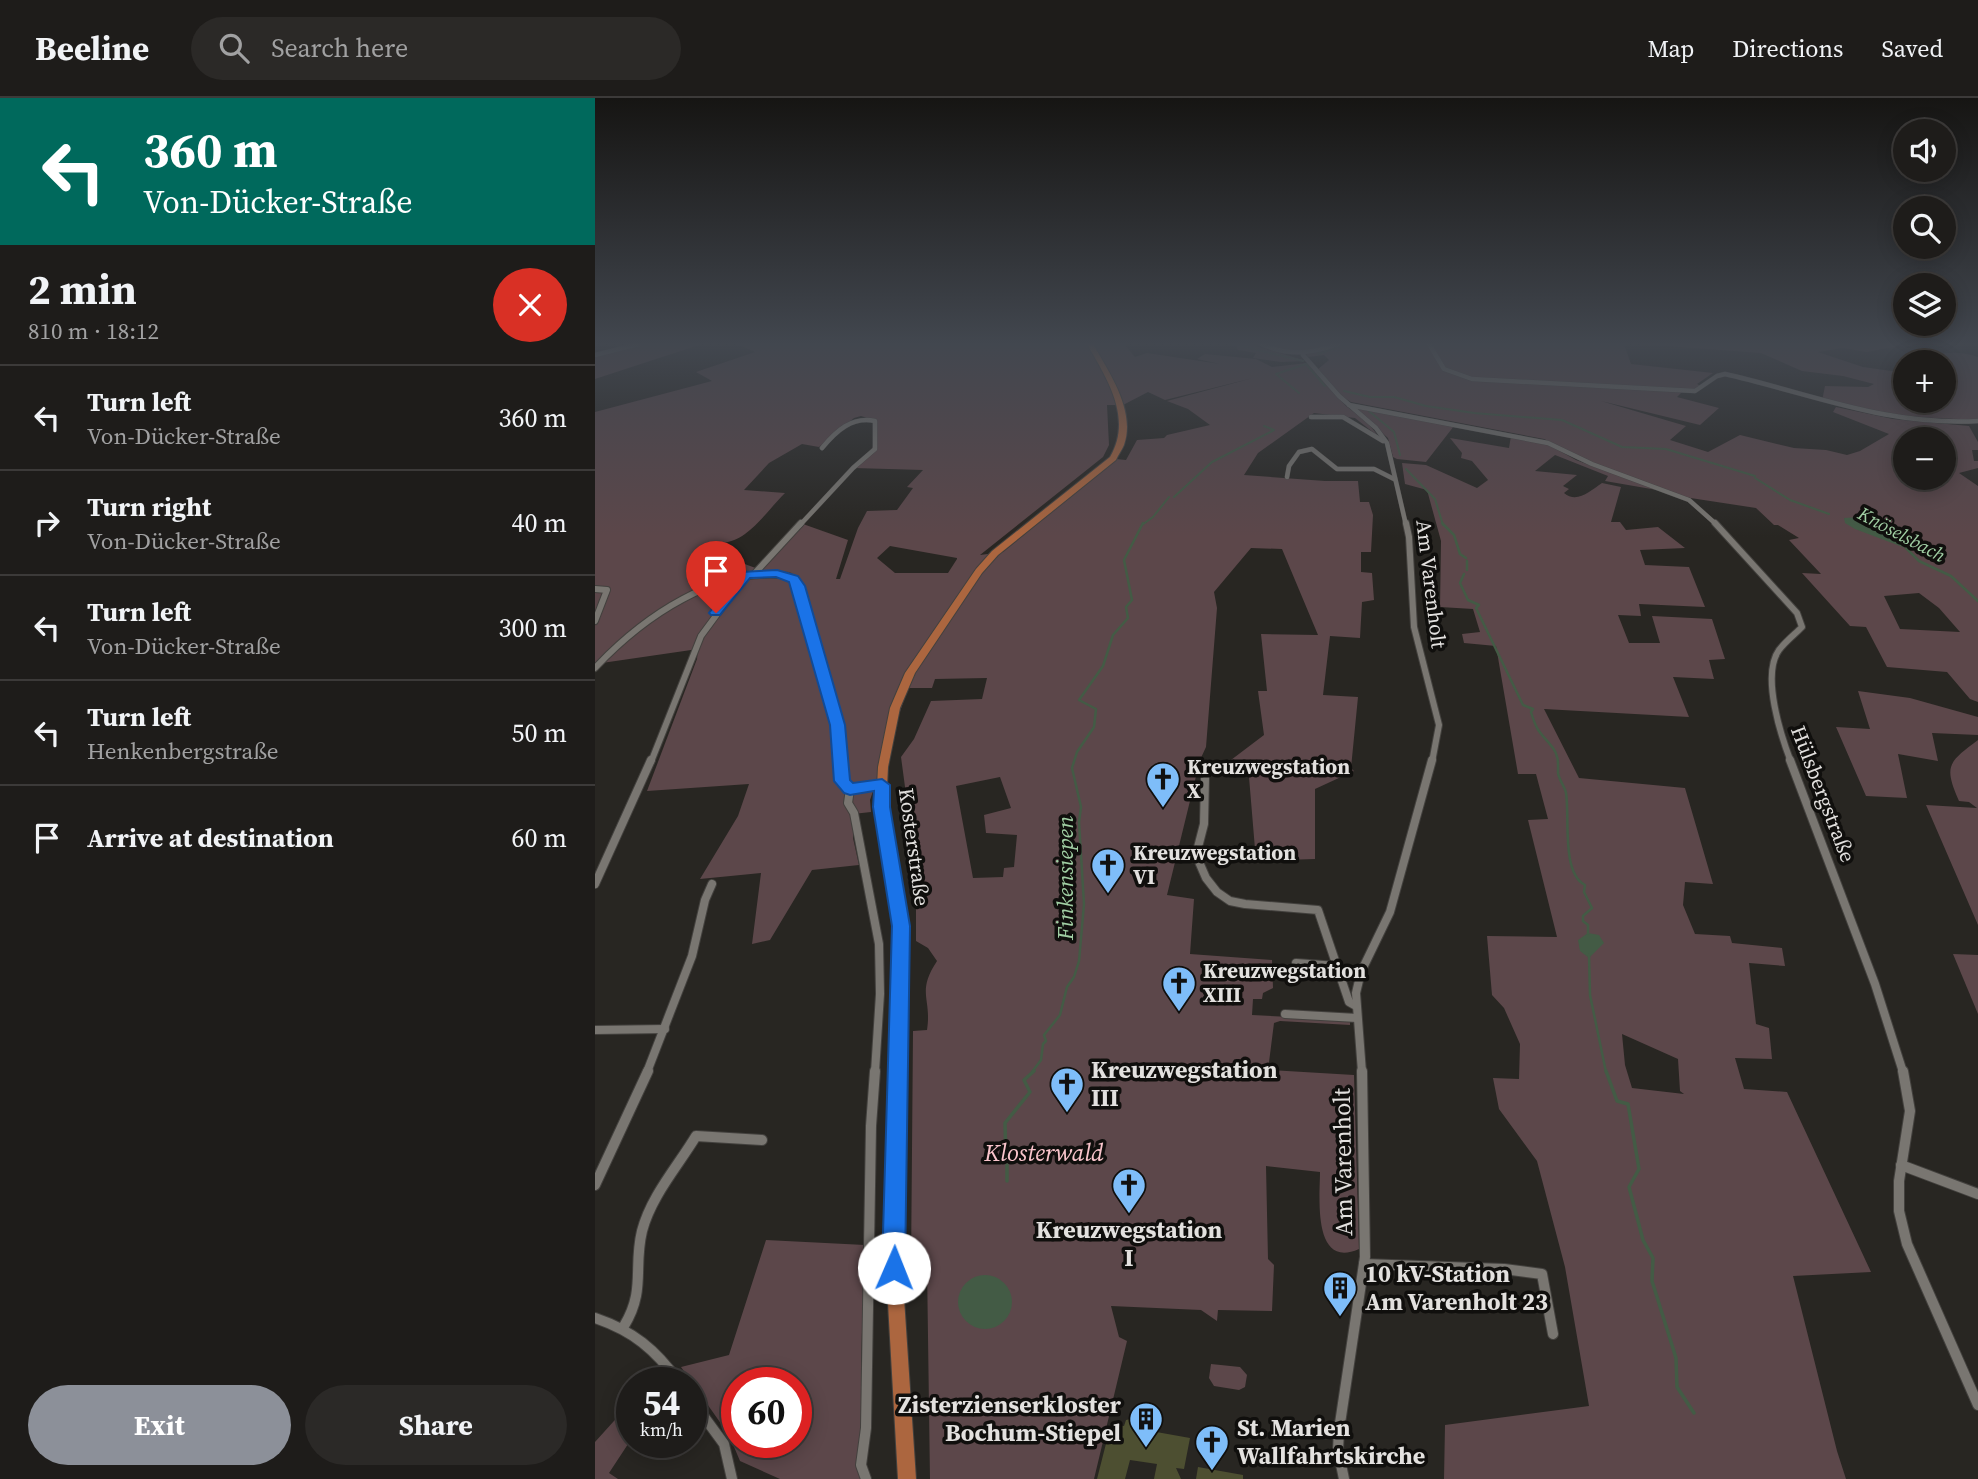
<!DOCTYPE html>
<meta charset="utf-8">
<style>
body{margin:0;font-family:"Source Serif 4",serif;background:#2b2927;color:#f1f3f6;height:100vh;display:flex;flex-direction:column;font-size:26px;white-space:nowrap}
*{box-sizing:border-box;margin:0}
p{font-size:23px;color:#a1a1a2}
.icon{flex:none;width:38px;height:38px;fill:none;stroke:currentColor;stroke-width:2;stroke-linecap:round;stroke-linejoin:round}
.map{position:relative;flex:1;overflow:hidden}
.sheet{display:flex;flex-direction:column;background:#1e1c1a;width:595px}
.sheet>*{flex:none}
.hud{background:#00695c;color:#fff;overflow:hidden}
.tools{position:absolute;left:1298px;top:21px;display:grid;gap:14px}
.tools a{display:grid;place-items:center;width:63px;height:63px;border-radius:50%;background:#1e1c1a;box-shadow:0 4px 18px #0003,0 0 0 2px #3c3a39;font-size:35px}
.speed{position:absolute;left:21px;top:1269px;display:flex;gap:14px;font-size:35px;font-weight:700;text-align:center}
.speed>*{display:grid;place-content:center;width:91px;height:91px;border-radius:50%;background:#1e1c1a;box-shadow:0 4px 18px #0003,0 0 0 2px #3c3a39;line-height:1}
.speed small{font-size:18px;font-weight:400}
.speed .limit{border:10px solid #d22;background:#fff;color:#111}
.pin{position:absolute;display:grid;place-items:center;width:60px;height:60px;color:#fff;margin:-72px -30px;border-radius:50% 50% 50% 0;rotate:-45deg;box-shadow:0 0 7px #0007}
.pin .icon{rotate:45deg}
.me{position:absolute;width:77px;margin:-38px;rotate:1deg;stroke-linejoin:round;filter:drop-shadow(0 0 5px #0008)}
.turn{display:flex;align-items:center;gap:24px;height:147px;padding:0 28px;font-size:32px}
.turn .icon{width:91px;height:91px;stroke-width:2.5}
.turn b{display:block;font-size:49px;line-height:60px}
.round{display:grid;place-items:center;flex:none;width:74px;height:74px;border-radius:37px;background:#2b2927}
.overview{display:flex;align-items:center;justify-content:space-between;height:119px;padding:0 28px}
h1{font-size:42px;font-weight:700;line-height:52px}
.action{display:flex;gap:14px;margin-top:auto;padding:14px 28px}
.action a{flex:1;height:80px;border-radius:42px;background:#8c9099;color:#fff;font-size:28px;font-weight:700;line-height:80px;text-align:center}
.action a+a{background:#2b2927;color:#f1f3f6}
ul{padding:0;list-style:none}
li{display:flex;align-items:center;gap:21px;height:105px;padding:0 28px;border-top:2px solid #3c3a39}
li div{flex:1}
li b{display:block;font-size:26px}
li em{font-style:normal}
header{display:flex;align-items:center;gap:42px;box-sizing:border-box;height:98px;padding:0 35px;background:#1e1c1a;border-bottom:2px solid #3c3a39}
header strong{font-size:33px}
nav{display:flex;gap:38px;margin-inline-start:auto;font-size:24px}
.search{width:490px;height:63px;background:#2b2927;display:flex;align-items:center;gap:18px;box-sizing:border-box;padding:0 24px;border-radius:38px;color:#a1a1a2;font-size:26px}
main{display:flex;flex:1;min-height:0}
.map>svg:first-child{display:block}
.green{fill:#5c474a;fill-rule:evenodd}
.water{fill:#435b45}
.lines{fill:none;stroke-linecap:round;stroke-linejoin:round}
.stream-far2{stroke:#435b45;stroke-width:2}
.stream-far1{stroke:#435b45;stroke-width:2.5}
.stream{stroke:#435b45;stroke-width:3.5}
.building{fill:#4d4f31}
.street-far3-casing{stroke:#43413e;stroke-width:5}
.street-far2-casing{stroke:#43413e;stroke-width:8}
.street-far1-casing{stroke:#43413e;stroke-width:10}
.street-casing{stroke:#43413e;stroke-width:12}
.primary-casing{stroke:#43413e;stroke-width:2}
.street-far3{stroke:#797671;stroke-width:4.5}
.street-far2{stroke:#797671;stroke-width:6}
.street-far1{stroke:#797671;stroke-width:8}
.street{stroke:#797671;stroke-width:10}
.primary{fill:#ac663f;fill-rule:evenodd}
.route{fill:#1a73e8;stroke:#114b97;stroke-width:2}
.labels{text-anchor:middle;stroke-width:7;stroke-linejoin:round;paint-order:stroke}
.far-water-label{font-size:19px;font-style:italic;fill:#a1cfa4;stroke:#100f0d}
.street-label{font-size:21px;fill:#e3e1df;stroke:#100f0d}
.poi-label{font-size:21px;font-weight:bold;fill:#e3e1df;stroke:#100f0d;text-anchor:start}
.water-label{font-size:23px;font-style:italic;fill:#a1cfa4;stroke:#100f0d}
.near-poi-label{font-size:24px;font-weight:bold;fill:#e3e1df;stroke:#100f0d;text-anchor:start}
.near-park-label{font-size:24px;font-style:italic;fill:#fac5cc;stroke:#100f0d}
.near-street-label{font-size:24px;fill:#e3e1df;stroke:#100f0d}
</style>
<header>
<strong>Beeline</strong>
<div class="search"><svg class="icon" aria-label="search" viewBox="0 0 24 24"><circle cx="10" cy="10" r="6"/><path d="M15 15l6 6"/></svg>Search here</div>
<nav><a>Map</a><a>Directions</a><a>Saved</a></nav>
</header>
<main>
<section class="sheet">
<div class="hud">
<div class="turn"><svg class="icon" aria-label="left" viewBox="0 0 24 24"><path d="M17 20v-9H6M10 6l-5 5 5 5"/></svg><div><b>360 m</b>Von-Dücker-Straße</div></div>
</div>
<div class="overview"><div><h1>2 min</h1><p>810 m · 18:12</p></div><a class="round" style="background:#d93025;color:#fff"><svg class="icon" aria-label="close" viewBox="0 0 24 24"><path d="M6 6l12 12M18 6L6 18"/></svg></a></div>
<ul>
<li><svg class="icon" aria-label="left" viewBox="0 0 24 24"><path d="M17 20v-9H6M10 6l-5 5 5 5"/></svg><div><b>Turn left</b><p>Von-Dücker-Straße</p></div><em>360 m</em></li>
<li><svg class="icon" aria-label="right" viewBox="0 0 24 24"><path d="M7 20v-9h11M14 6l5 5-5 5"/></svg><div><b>Turn right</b><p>Von-Dücker-Straße</p></div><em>40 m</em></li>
<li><svg class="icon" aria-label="left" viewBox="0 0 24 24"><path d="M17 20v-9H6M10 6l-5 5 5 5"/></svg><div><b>Turn left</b><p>Von-Dücker-Straße</p></div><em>300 m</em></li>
<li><svg class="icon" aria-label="left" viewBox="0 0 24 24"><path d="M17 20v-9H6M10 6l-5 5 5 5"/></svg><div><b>Turn left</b><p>Henkenbergstraße</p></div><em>50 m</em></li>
<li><svg class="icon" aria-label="arrive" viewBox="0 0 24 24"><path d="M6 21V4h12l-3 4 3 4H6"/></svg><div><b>Arrive at destination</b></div><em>60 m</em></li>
</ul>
<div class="action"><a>Exit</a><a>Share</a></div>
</section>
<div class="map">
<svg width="1383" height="1381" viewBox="0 0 1383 1381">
<rect width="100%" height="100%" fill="#282622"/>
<g class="green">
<polygon points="47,246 107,246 0,281 0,258"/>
<path d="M 142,246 L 529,246 L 540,259 L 552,255 L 625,266 L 602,261 L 610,256 L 661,261 L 677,269 L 712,265 L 751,308 L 773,325 L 784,339 L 760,320 L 719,315 L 663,355 L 649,377 L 730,383 L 763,383 L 765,404 L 774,404 L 778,417 L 776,454 L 766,454 L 766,474 L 777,475 L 779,502 L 767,504 L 765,540 L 735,538 L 728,597 L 763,599 L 756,670 L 759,673 L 720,691 L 720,761 L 661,763 L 653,667 L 632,665 L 669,637 L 663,593 L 672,593 L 666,536 L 723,537 L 687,451 L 656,450 L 619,494 L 622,510 L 611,649 L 605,662 L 572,797 L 599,801 L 595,856 L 677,862 L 678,890 L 668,895 L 667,901 L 658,901 L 657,917 L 755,922 L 755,927 L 685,923 L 679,925 L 673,972 L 759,977 L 764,1151 C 717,1172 725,1098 725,1074 L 671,1068 L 673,1161 L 679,1167 L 677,1213 L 623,1212 L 622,1223 L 606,1212 L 516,1208 L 524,1239 L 532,1243 L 499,1381 L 335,1381 L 332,1167 L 316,1168 L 318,933 L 332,932 C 337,900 321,895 342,863 L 333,850 L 321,843 L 321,771 L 306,659 L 319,641 L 336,603 L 387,601 L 392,580 L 340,581 L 337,590 L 313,590 L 275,702 L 276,714 L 258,716 L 258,740 L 264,767 L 217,772 L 175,842 L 157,846 L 166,775 L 105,781 L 143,718 L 154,686 L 52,693 L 102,561 L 103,551 L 0,566 L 0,314 L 117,283 L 101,274 L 160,254 ZM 658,280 L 572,303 L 593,311 L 615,327 L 572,337 L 569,340 L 542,342 L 531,362 L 521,361 L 408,454 L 385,457 L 508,359 L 514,347 L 512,307 L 528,307 L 553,294 L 570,302 ZM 266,318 L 282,323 C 280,349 279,353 259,370 L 328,372 L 312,389 L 318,390 L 302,412 L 272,413 L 263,430 L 245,481 L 241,481 L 253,442 L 208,426 L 166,472 L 147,465 L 126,462 L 122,466 L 102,463 C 114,443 135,448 150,436 C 165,425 177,408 190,395 L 149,392 L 174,365 L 207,346 L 224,349 L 259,320 ZM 295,448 L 362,460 L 362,461 L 353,475 L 300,475 L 282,460 ZM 405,679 L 416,710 L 389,717 L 391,735 L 422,737 L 419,769 L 409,770 L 408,779 L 378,780 L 361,688 Z"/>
<polygon points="640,246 655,246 711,263 686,264 658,260 661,255 643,252"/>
<path d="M 670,246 L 1029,246 L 1036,266 L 1118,275 L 1102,286 L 1106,288 L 1102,291 L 1090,291 L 1082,299 L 1124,310 L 1105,327 L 1006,303 L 1091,328 L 1075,342 L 1113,354 L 1145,337 L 1199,350 L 1231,352 L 1252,357 L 1265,353 L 1294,336 L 1238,314 L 1241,309 L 1298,321 L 1374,328 L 1383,344 L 1383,352 L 1377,352 L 1379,363 L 1383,363 L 1383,370 L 1364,375 L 1383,388 L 1383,604 L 1375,601 L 1352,574 L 1292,569 L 1271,529 L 1255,528 L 1207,475 L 1226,476 L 1194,442 L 1204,440 L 1183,427 L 1179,427 L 1161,410 L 1089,399 L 999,365 L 949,341 L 756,304 L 746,298 L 722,272 L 734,262 L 729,257 L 713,259 L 711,256 L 694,254 ZM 1311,341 L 1349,341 L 1349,380 L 1311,380 ZM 1324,495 L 1344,510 L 1365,534 L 1305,531 L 1289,498 Z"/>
<path d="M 1045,246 L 1305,246 L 1308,247 L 1272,254 L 1248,250 L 1223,254 L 1268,269 L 1311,275 L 1311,303 L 1349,303 L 1349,264 L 1311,263 C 1336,257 1358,250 1383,259 L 1383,322 L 1294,318 L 1227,303 L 1230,288 L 1273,289 L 1279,286 L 1248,278 L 1207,273 L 1166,255 Z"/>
<polygon points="765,310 859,328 831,364 802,361 798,359 793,340 762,312"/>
<path d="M 916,338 L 954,347 L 981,362 L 1062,392 L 1010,383 L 1013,378 L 960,357 L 940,373 L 982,377 L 968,388 L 974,391 L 969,395 C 982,406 995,393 1007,385 L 1026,389 L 1016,424 L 1025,424 L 1031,432 L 1063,429 L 1090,450 L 1045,452 L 1050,467 L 1094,469 L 1110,509 L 1044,506 L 1046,518 L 1023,517 L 1034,545 L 1065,545 L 1057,518 L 1117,521 L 1130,561 L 1114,562 L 1119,581 L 1078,579 L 1094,619 L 949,611 L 984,680 L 1090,690 L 1118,786 L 1090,784 L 1088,807 L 1100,836 L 1135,838 L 1137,845 L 1187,850 L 1190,868 L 1154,865 L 1161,926 L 1174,930 L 1177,961 L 1140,960 L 1149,991 L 1192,994 L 1276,1174 L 1198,1178 L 1242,1353 L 1251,1381 L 849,1381 L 850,1327 L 994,1308 L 970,1169 L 942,1063 L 904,1011 L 898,980 L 924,981 L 925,946 L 909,910 L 897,897 L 892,838 L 962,839 L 933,722 L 953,721 L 941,676 L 923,676 L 901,548 L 869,545 L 867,536 L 885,534 L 878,511 L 845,509 L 846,443 L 832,392 L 810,386 L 807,365 L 831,367 L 882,390 L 893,382 L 877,363 L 866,360 L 867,355 L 855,340 L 914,350 ZM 1027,936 L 1083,961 L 1085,993 L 1089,996 L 1037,990 L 1030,967 Z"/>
<polygon points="1263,593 1315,600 1383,619 1383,637 1337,635 1343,663 1303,656 1312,700 1271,698 1241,629 1275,631"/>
<path d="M 1383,642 L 1383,827 L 1331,707 L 1382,710 L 1374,704 L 1364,703 C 1348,667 1354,664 1383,642 Z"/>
<polygon points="1358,856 1383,857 1383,916"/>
<path d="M 171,1142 L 270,1147 L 266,1264 L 267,1381 L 185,1381 L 145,1363 L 134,1337 L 86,1269 L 134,1257 ZM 142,1284 L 201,1284 L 201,1344 L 142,1344 Z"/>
<polygon points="616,1266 645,1269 652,1277 650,1289 644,1292 619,1288 614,1280"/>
<polygon points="37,1303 37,1340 14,1375 23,1381 0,1381 0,1344"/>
</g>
<g class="water">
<polygon points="1265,419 1305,441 1313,451 1260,431 1250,425 1249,420"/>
<polygon points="993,835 1004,837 1009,845 994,860 985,853 983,842"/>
<circle cx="390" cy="1204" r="27"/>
</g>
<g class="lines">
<g class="stream-far2">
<polyline points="638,246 708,263"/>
<polyline points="723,256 752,246"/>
<polyline points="749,293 775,299 799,299 831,308 879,315 967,322 1027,349 1071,351 1160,378"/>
<polyline points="704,295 681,276 711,266 730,288"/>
<polyline points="774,313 799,334 805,357"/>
<polyline points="811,371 840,401 848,427"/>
<polyline points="1160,380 1195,402 1234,416"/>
<polyline points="579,399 617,364 679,332 669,328"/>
<polyline points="547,427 558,419 574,399"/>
</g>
<g class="stream-far1">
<polyline points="847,425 859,437 865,456 871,460"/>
<polyline points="1311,450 1324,463 1356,478 1383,503"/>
<polyline points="872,463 872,472"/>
<path d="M 869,476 L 865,485 L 873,502 L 884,507 L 881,510 L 928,607 L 938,611 L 936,614 C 943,637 945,633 958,650 C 964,658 963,666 963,675 C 964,682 970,689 971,695 C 975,718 966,775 990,787 L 989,794 L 997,810 L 988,818 L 988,823 L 993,827 L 993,836"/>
<polyline points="994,857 995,897 1011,974"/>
<polyline points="437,974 446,962 448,946 451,943 449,937 465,917 472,889 479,879 484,863 489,806 484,724 486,709 477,670 482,654 499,629 501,611 484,602 508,568 518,537 533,520 531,509 537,502 529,462 548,425"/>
</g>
<g class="stream">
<polyline points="1011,973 1022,1003 1033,1006 1044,1071 1034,1089 1048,1142 1058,1160 1057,1183 1081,1260 1082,1289 1099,1315"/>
<polyline points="411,1061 410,1025 435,994 429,982 439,973"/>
<polyline points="412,1067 412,1083"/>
</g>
</g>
<g class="building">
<polygon points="536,1321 539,1330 595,1340 589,1371 581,1370 586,1381 559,1381 562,1366 535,1362 530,1381 502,1381 516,1326 529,1328 531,1322"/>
<polygon points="603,1369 648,1377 648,1381 601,1381"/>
</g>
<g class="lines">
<g class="street-far3-casing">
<g id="street-far3">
<path d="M 666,246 C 693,258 716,256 743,246"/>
<path d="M 834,246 L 849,271 L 877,281 L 1100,293 L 1122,278 L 1130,276 C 1218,296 1291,328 1383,323"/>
<polyline points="0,257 44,246"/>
<polyline points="708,257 744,298 781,330 792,345 811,427"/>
<polyline points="754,307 953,345 997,366 1094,402 1122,427"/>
<polyline points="716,319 748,319 788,343"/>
<polyline points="692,379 694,368 704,354 717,351 742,371 779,371 799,381"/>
<path d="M 205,427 L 258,370 L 280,351 L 280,323 C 257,318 241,333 227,350"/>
</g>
</g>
<g class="street-far2-casing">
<g id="street-far2">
<polyline points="811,425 814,439 819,529 844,627 837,664"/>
<path d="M 1120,425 L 1202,515 L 1207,529 C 1200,536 1190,544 1184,552 C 1166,577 1186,638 1196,664"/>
<polyline points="160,475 206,425"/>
<polyline points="0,491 12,492 0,523"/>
<path d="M 0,570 C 48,519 121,468 194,478 L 203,488 L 238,608 L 245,664"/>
<polyline points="56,664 106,538 151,477"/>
</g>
</g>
<g class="street-far1-casing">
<g id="street-far1">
<polyline points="245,662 247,683 255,691 287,687"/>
<polyline points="1195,662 1280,886 1308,974"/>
<polyline points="610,680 609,726 601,757 611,780 622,794 635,803 650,806 723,812 754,904 761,908"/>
<polyline points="255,691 253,705 259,715 284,846 285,896 280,974"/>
<polyline points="0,786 56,662"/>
<polyline points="701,865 742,868"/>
<polyline points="690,916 762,920"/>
<polyline points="0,932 70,931"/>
<polyline points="52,974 97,858 110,802 117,786"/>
<polyline points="767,974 761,895 766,874 795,814 837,662"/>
</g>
</g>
<g class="street-casing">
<g id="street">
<polyline points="1308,973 1315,1013 1304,1083 1304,1113 1312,1146 1383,1307"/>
<polyline points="1306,1067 1383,1096"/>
<polyline points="0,1087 53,973"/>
<polyline points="769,1166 909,1171 947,1176 958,1236"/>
<path d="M 0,1220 C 38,1233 60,1251 84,1284"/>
<path d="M 29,1228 C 51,1192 38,1170 47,1133 C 56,1098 83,1068 101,1038 L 167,1042"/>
<polyline points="96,1301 129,1346 137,1381"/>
<polyline points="271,1381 266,1367 271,1330 276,1028 280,973"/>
<polyline points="749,1381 743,1352 744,1332 770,1159 767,973"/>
</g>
</g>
<g class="primary-casing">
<path id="primary" d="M 492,246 L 498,246 C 514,274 541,313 529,347 C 527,352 523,357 521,362 L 403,457 L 387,475 L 320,575 L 305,610 L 293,669 L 291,709 L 312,828 L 307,1170 L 321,1381 L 303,1381 L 291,1170 L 300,828 L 281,709 L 283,669 L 295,610 L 310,575 L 381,471 L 397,453 L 515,359 C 538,320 512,281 492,246 Z"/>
</g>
<use href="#street-far3" class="street-far3"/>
<use href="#street-far2" class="street-far2"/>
<use href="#street-far1" class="street-far1"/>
<use href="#street" class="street"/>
<use href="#primary" class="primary"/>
</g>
<linearGradient id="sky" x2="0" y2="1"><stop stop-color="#161513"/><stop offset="0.56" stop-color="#42474f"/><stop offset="1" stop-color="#42474f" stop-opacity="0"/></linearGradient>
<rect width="1383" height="439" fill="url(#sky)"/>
<polygon class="route" points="182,472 203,478 210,488 250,627 255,682 258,685 287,681 295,687 295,709 315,828 310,1170 307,1178 299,1182 290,1178 287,1170 297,828 278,709 279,693 255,697 249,695 239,683 235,627 194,484 181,479 155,480 125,517 116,517 114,515 146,474"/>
<defs>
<g id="church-pin" transform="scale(1.75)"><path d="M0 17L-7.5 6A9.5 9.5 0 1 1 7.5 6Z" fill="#7ebdf9" stroke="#100f0d"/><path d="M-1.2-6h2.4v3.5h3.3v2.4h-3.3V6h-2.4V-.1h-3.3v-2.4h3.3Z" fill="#111"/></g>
<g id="building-pin" transform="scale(1.75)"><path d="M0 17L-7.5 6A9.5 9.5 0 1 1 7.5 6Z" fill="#7ebdf9" stroke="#100f0d"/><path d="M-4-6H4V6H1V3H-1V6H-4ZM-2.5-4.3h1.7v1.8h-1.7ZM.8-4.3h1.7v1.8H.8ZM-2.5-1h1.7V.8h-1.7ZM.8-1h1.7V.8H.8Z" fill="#111"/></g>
</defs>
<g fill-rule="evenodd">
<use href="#church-pin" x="568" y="681"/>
<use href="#church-pin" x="513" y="767"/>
<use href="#church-pin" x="584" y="885"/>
<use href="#church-pin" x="472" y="986"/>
<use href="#church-pin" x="534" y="1087"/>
<use href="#building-pin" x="745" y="1190"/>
<use href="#building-pin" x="551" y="1321"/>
<use href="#church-pin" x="617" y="1344"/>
</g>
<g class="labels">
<g class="far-water-label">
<text transform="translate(1307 436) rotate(28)" y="7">Knöselsbach</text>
</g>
<g class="street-label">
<text transform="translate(836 486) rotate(83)" y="7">Am Varenholt</text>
<text transform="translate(1228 696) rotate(69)" y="7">Hülsbergstraße</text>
<text transform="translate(319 749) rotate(82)" y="7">Kosterstraße</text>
</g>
<g class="poi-label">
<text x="592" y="676">Kreuzwegstation<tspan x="592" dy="24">X</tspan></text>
<text x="538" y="762">Kreuzwegstation<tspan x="538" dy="24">VI</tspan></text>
<text x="608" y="880">Kreuzwegstation<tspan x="608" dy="24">XIII</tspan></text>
</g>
<g class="water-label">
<text transform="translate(470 780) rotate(-90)" y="8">Finkensiepen</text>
</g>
<g class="near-poi-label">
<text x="496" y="980">Kreuzwegstation<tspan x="496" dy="28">III</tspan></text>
<text x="534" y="1140" text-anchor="middle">Kreuzwegstation<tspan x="534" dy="28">I</tspan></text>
<text x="770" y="1184">10 kV-Station<tspan x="770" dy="28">Am Varenholt 23</tspan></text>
<text x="526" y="1315" text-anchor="end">Zisterzienserkloster<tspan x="526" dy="28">Bochum-Stiepel</tspan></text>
<text x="642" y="1338">St. Marien<tspan x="642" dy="28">Wallfahrtskirche</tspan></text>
</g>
<g class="near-park-label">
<text x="449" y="1063">Klosterwald</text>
</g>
<g class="near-street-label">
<text transform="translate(748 1064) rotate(-91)" y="8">Am Varenholt</text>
</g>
</g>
</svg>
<div class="tools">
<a><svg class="icon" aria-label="sound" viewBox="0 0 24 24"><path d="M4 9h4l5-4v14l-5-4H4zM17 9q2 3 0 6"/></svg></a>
<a><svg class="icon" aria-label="search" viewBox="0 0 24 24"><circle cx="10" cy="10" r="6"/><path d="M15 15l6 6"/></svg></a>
<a><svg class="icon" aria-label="layers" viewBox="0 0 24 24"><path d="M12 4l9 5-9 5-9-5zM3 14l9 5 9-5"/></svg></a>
<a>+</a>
<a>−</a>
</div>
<div class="speed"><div>54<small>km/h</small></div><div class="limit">60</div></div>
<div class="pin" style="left:121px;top:515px;background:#d93025"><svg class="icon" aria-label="arrive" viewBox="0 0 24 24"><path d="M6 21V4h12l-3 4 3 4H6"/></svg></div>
<svg class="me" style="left:299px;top:1170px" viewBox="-20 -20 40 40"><circle r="19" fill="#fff"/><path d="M0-13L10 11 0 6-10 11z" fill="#1a73e8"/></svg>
</div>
</main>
